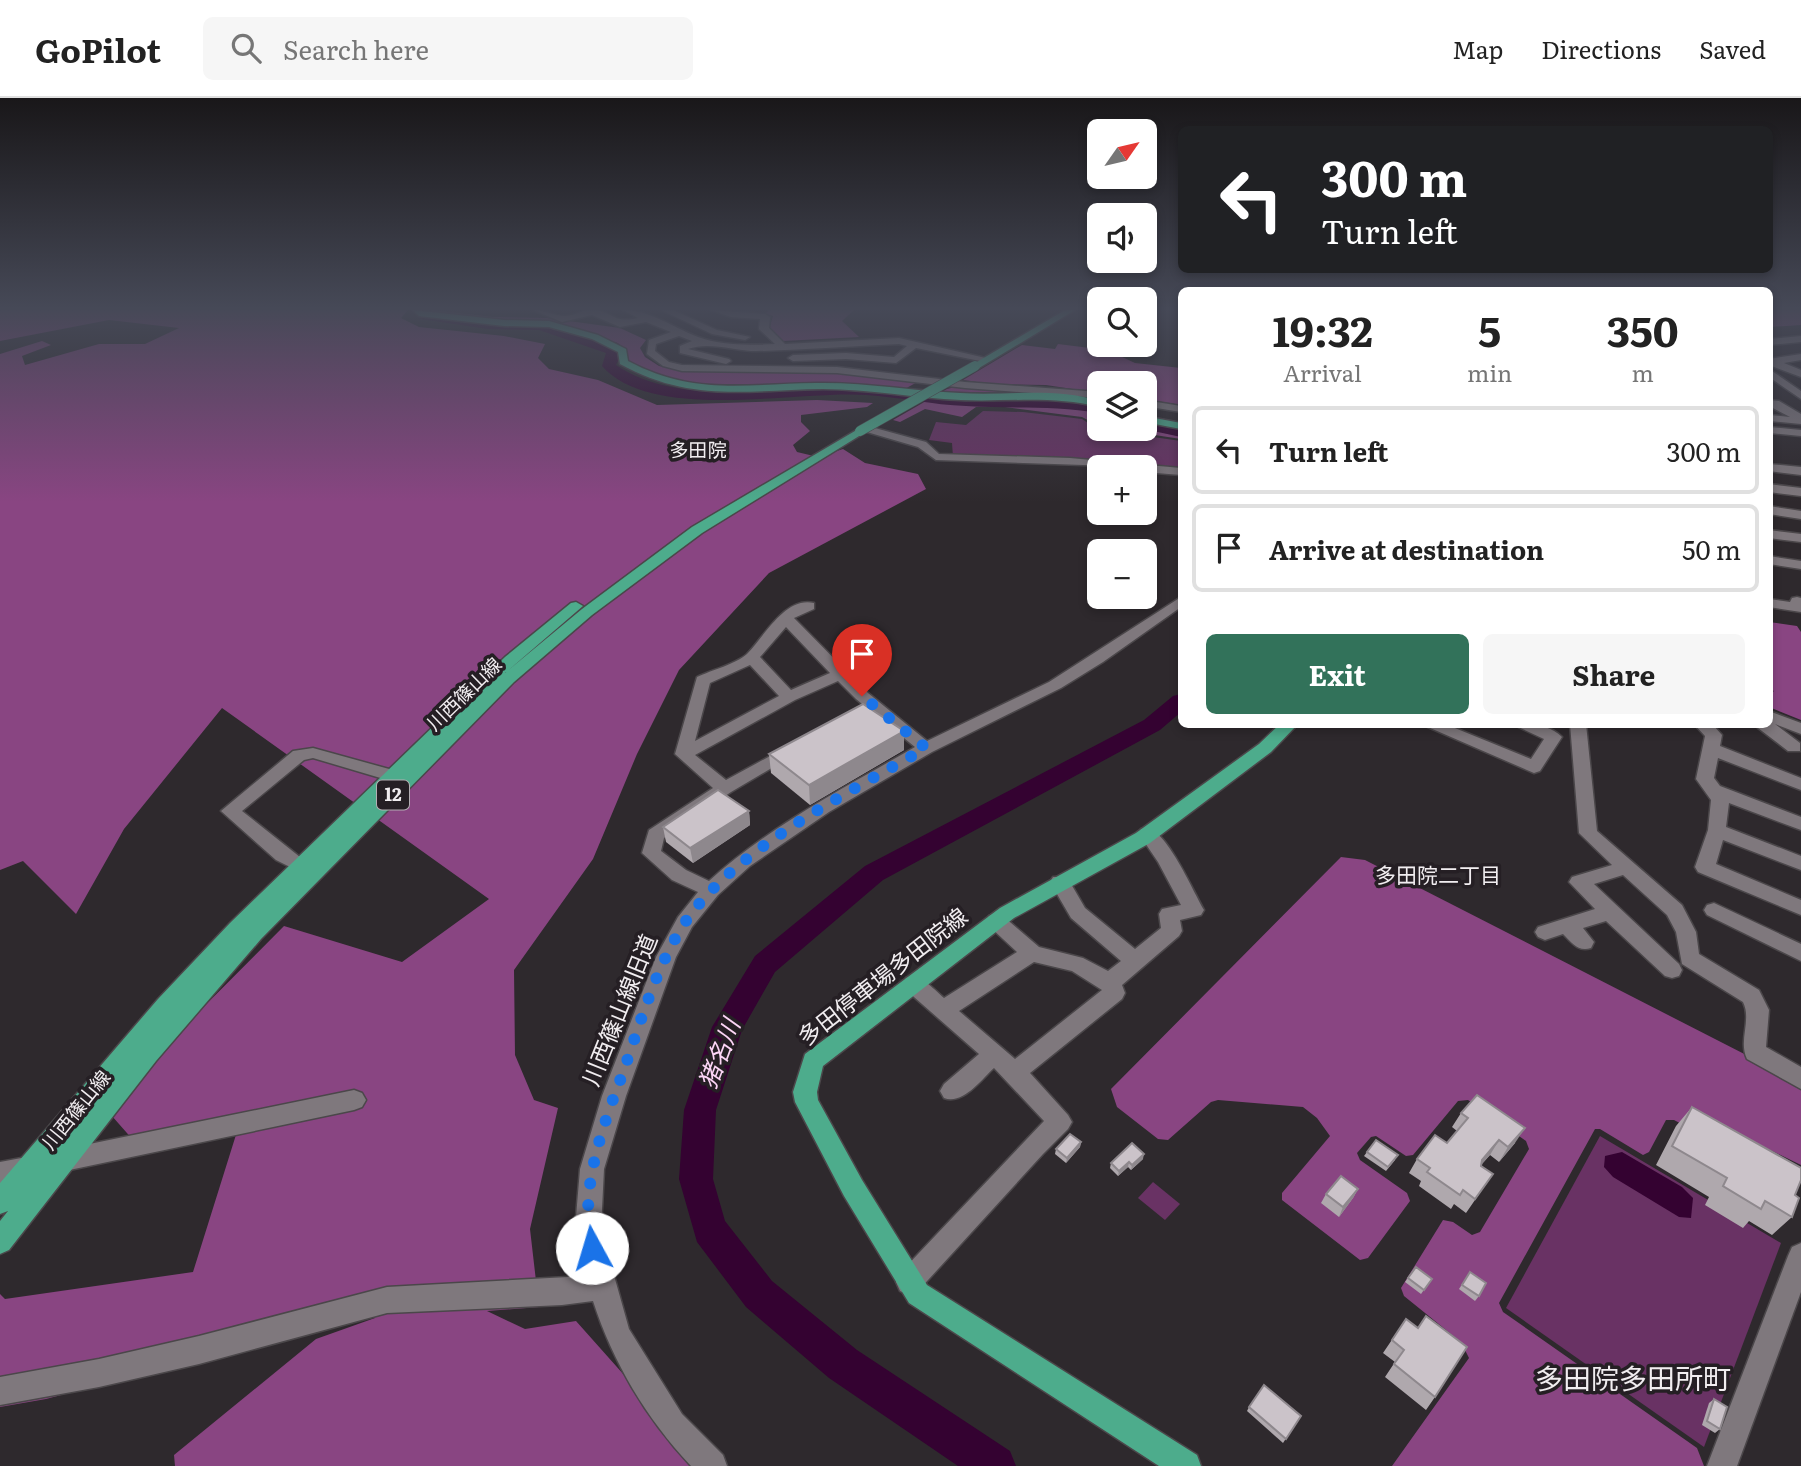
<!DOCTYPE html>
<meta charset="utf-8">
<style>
body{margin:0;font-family:Literata,"Noto Sans JP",serif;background:#f6f6f6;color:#222;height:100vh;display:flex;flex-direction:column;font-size:26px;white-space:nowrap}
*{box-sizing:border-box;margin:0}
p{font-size:23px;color:#767676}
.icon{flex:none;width:38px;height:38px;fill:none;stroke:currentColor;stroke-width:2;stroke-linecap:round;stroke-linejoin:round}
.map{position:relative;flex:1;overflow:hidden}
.panel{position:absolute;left:1178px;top:189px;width:595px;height:441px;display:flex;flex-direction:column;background:#fff;border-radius:10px;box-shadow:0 4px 10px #0003}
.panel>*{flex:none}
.top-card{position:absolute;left:1178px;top:28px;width:595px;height:147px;border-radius:10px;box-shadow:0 4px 10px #0003;background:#202124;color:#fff;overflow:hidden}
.needle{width:46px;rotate:56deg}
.tools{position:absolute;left:1087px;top:21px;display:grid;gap:14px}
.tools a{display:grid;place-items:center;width:70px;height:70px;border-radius:10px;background:#fff;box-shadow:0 4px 10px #0003;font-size:35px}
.pin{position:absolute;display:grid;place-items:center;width:60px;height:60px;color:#fff;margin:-72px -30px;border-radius:50% 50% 50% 0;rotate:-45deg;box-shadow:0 0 7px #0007}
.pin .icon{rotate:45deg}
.me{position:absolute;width:77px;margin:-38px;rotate:354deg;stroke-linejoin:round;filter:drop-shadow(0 0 5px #0008)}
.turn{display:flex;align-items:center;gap:24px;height:147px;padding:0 28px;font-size:32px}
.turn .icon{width:91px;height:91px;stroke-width:2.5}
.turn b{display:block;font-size:49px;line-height:60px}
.eta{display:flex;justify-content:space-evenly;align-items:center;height:119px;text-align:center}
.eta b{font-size:42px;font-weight:700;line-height:49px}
.primary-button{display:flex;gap:14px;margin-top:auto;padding:14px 28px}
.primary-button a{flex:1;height:80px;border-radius:10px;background:#32725a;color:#fff;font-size:28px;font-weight:700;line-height:80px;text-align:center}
.primary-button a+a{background:#f6f6f6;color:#222}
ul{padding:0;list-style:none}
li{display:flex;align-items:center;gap:21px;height:88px;margin:0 14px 10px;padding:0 14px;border:4px solid #e0e0e0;border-radius:10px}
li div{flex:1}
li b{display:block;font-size:26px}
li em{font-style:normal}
header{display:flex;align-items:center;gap:42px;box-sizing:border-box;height:98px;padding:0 35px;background:#fff;border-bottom:2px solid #e0e0e0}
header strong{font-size:33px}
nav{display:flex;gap:38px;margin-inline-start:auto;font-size:24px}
.search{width:490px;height:63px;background:#f6f6f6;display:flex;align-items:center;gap:18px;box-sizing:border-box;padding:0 24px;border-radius:10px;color:#767676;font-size:26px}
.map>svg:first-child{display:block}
.green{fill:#693264}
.forest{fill:#894582}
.water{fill:#340231}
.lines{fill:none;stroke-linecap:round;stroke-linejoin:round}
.river{fill:#340231;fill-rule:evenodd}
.minor-casing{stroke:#4b474a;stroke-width:3}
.major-casing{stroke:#4b474a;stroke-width:3}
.minor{fill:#7f787d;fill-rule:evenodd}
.major{fill:#4dac8c;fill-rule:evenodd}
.major-bridge-casing{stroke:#4b474a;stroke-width:11;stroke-linecap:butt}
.major-bridge{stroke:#4dac8c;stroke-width:10}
.wall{fill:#afa8ad}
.shaded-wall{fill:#8e888d}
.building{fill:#cbc3c9;stroke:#8e888d;stroke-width:2}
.route{stroke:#1a73e8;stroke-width:12;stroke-dasharray:0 21.6}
.labels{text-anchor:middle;stroke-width:7;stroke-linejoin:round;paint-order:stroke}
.shield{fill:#251f24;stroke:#b4afb3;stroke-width:2}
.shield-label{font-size:18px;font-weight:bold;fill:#f1edf0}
.far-quarter-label{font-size:19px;fill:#f1edf0;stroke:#251f24}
.street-label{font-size:19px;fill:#f1edf0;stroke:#251f24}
.neighbourhood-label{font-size:21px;fill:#f1edf0;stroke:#251f24}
.near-street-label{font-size:23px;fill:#f1edf0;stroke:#251f24}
.near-water-label{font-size:24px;font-style:italic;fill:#fcd5f6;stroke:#251f24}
.near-quarter-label{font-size:28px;fill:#f1edf0;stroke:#251f24}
</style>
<header>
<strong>GoPilot</strong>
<div class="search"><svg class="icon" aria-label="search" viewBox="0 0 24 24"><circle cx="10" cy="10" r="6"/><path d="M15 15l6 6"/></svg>Search here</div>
<nav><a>Map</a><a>Directions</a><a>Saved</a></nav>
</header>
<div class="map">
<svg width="1801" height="1368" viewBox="0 0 1801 1368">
<rect width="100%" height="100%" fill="#2e292d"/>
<g class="green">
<polygon points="983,313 1023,314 1082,321 1097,331 1181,343 1181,372 1036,359 953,359 952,345 929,342 936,324 966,327"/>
<polygon points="1600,1038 1781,1145 1704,1349 1506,1210"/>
<polygon points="1153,1084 1180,1106 1165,1122 1138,1100"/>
</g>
<g class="forest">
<polygon points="0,212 408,212 401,220 419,229 504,238 545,246 538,260 549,271 598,282 657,307 817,302 873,305 867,309 801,317 801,324 810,333 793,347 797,354 818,359 843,351 865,365 918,376 926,391 769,475 679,572 637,656 593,761 514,872 515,957 534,1002 558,1010 530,1131 539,1209 487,1213 525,1231 576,1223 705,1368 175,1368 174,1357 316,1241 375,1220 347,1221 46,1301 0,1309 0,1196 5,1201 193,1174 240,1024 134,1043 104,1009 284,828 402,864 489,801 222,610 124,731 76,816 23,763 0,772 0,256 42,243 51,247 22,258 25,267 99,246 145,246 179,230 109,222 0,243"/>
<path d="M 430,212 L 493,219 L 547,220 L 620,230 L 646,242 L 640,250 L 645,259 L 659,268 L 686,274 L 825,274 L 919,283 L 903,292 L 885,289 L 704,289 L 678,286 L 627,264 C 623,237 611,245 590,242 C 575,239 559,236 547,228 L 457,220 Z"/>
<polygon points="769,212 854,212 842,223 859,239 783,243 769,231 773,218 765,216"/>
<polygon points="1769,212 1801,212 1801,227 1769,229"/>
<polygon points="1058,246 1122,254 1120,258 1135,265 1181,270 1181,307 1145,301 1144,285 1099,285 1099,295 1046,287 991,286 963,282 1022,247 1055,251"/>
<polygon points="955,289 1099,300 1099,328 1082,319 1005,309 976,309 962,319 925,311 900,324 893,322 947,291"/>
<polygon points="1145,317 1181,324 1181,341 1115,331 1144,331"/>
<polygon points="1769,524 1797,528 1801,534 1801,622 1769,609 1769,597 1774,593 1769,591"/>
<polygon points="1341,759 1365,762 1801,985 1801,1067 1736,1035 1693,1032 1674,1022 1666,1022 1649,1054 1643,1057 1600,1031 1595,1031 1499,1205 1503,1214 1697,1350 1704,1368 1392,1368 1469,1260 1461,1244 1404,1198 1401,1190 1443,1122 1453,1124 1472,1137 1480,1134 1529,1051 1526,1043 1468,1002 1458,1003 1413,1057 1406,1058 1376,1038 1371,1039 1357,1055 1360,1062 1407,1095 1410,1103 1368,1160 1360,1162 1282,1102 1282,1095 1330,1038 1317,1020 1303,1009 1218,1002 1211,1004 1168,1042 1158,1041 1117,1009 1111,991"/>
</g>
<polygon class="water" points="1622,1054 1682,1089 1693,1100 1691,1120 1679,1119 1613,1079 1604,1069 1605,1058"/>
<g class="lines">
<g class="river">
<path d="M 419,212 L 431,212 L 432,216 L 488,223 L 541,224 L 617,250 L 620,258 L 616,267 C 680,311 786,288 861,288 C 896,288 931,298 967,300 C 1011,302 1055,299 1099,307 L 1099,315 C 1055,307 1011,311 966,308 C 933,307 899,299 866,297 C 797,292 652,325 602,268 L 606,255 L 539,232 L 488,231 L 420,221 Z"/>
<polygon points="1144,321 1181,329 1181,339 1144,331"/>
<polygon points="1181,596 1181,614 1160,632 883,782 775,874 742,932 716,1012 713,1081 725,1123 772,1183 857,1252 1010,1353 1016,1368 958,1368 829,1280 746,1209 697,1144 679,1081 684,1012 712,929 755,858 865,768 1144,622 1173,598"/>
</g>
<g class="minor-casing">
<g id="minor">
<path d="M 533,212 C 544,212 555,218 565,218 C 578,217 584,210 596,212 C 616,216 613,225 638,220 L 623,212 C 650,212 672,229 698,239 C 722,248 749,247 775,246 L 759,231 L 760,221 L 731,219 L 711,212 L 765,216 L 770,219 L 769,230 L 785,246 L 899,240 L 990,261 L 985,264 L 916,250 L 896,265 L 846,261 L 793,263 L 788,260 L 793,257 L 846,255 L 894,259 L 907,248 L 899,246 C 852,248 805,252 757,253 C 734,253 709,243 688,251 L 729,261 L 731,263 L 726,266 L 680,255 L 680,248 L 692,243 L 679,238 L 656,246 L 655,253 L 669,264 L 682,267 L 837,269 L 965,284 L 1099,294 L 1099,300 L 965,290 L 837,275 L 682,273 L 663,268 L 647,256 L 649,242 L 671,234 L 646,224 L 620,229 L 592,217 L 562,224 Z"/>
<polygon points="661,212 673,212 717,232 750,239 745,242 712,236"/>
<polygon points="1801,238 1801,244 1769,247 1769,241"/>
<polygon points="1801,256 1801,262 1784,265 1801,272 1801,279 1769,267 1769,261"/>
<polygon points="1769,271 1801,293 1801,301 1769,279"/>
<polygon points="1144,302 1181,308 1181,314 1144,308"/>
<polygon points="1769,302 1779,303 1801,316 1801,326 1769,323 1769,317 1790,319 1769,308"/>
<polygon points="864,327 926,344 939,356 1070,360 1181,370 1181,377 1144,374 1144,369 936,362 918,349 860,332 858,330"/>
<polygon points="1769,329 1801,332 1801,338 1769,335"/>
<polygon points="1769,366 1801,369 1801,377 1769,373"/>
<polygon points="1769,386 1801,390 1801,398 1769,394"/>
<polygon points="1769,408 1801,413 1801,421 1769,416"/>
<polygon points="1769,432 1801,436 1801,444 1769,440"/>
<polygon points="1769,458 1801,463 1801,471 1769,466"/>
<path d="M 1181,499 L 1181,509 L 1103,564 L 1061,590 L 932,654 L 829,714 L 750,768 L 718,797 L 692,829 L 676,859 L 626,998 L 604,1071 L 601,1131 L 629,1231 L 682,1316 L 723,1357 L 727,1368 L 691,1368 C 647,1321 613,1265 593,1203 L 562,1207 L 387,1215 L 199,1266 L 99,1289 L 0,1307 L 0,1279 L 99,1261 L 199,1238 L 387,1189 L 586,1178 L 575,1131 L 580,1071 L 602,998 L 656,859 L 678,819 L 698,794 L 672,782 L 642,755 L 649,732 L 713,690 L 675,656 L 697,579 C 712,572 736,566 747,556 C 764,539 785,498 814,505 L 814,511 L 794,520 L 868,595 L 927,643 L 1049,584 ZM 786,529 L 830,575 L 791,592 L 760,559 ZM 750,567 L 779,598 L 695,643 L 710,585 ZM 838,583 L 856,601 L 915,649 C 844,690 770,728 709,783 L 686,772 L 661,753 L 664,740 L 731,694 L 797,655 L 789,650 L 783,651 L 726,682 L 695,657 L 795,602 Z"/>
<polygon points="1797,499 1801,500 1801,514 1769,509 1769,501 1790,504 1792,500"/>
<polygon points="1769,613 1801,625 1801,636 1775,626 1800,645 1800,653 1788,653 1758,630 1756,626 1769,626"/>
<path d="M 1421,626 L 1445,626 L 1531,661 L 1544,641 L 1512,626 C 1529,626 1550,626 1562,639 L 1540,673 L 1534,675 Z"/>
<path d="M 1570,626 L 1586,626 L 1597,733 L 1682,807 L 1696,834 L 1699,856 L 1759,892 L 1769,912 L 1766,949 L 1801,969 L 1801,991 L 1747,961 C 1738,943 1752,922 1743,904 L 1682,866 L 1676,834 L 1667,817 L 1623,777 L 1594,786 L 1679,866 L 1682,872 L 1679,878 L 1672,880 L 1665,878 L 1606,823 L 1583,830 L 1594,844 L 1591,850 C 1578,854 1572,845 1563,836 L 1545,842 L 1538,839 L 1535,834 L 1538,829 L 1595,811 L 1569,784 L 1572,779 L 1612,767 L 1579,735 Z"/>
<polygon points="1694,626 1712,626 1722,637 1720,648 1801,680 1801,692 1718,660 1714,680 1720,688 1801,719 1801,732 1729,705 1726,729 1801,758 1801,772 1723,742 1716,766 1801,802 1801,817 1698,774 1695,769 1708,732 1711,702 1696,681 1705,638"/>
<polygon points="313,650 400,674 403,678 394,684 313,660 304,662 242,713 310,767 307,772 300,774 276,762 221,713 293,653"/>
<path d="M 1148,730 C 1168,735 1193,793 1204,812 L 1201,817 L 1180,822 L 1182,833 L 1179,838 L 1122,887 L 1125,895 L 1122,901 L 1030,975 L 1068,1017 L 1072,1024 L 1068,1031 L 1043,1056 L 918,1193 L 909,1197 L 900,1193 L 896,1184 L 900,1175 L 1044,1023 L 994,970 C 981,982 963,1007 944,1000 L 940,993 L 944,986 L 979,956 L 906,892 L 902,886 L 906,880 C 921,875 933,891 944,900 L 1017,854 L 989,828 L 986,823 L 989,818 L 996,815 L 1003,818 L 1039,849 L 1083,860 L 1108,873 L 1121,863 L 1071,820 L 1050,784 L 1053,779 L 1067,779 L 1085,810 L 1135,851 L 1161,830 L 1159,816 L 1162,811 L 1181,807 L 1158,764 L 1139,736 L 1141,731 ZM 1034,864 L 1072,873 L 1102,892 L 1015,961 L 959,913 Z"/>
<polygon points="1714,805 1801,846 1801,863 1707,817 1704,812 1707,807"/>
<polygon points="354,992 362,995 366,1002 362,1009 354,1012 60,1074 51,1071 48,1063 51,1055 60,1052"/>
<polygon points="32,1058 41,1061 44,1069 41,1077 0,1086 0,1064"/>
<polygon points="1801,1145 1801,1194 1737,1368 1707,1368 1788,1158 1792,1149"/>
</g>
</g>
<g class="major-casing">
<g id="major">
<path d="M 413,212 L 504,222 L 549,223 L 598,237 L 626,251 L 628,263 C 694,298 745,286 816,285 C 865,284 912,293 960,295 C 1007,298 1054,289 1099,303 L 1099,309 C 1053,297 1008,304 961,302 C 915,300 869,291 823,291 C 746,292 691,305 620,266 L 618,254 L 592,241 L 549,229 L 504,228 L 419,218 Z"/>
<polygon points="1065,212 1075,212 979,270 970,268"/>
<polygon points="1144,318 1181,325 1181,331 1144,324"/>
<polygon points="860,330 864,331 864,335 702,435 592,517 514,584 261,841 156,963 9,1152 0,1156 0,1123 8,1113 0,1116 0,1085 158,901 230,825 505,559 571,505 576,504 583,508 505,575 582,511 692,429"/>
<polygon points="1280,626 1298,626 1271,654 1150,745 1014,820 823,968 817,994 818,1002 862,1082 927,1187 1197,1357 1201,1368 1159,1368 909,1205 844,1098 795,1004 793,994 805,956 1000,810 1136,735 1259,646"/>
</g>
</g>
<use href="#minor" class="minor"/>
<use href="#major" class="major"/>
<g class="major-bridge-casing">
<polyline id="major-bridge" points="860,333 975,268"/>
</g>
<use href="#major-bridge" class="major-bridge"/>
</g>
<g class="wall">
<polygon points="904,652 810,707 771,675 769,656"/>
<polygon points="749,713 750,727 693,765 666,744 663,729"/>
<polygon points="1692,1009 1795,1097 1792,1119 1772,1137 1749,1123 1743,1130 1705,1107 1709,1099 1656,1067 1676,1028"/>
<polygon points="1461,1015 1515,1045 1499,1064 1490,1057 1481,1067 1481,1068 1493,1076 1466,1115 1454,1106 1451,1111 1419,1088 1421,1083 1409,1075 1417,1061 1447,1045 1457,1033 1452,1029"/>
<polygon points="1081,1044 1080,1049 1066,1065 1055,1056 1056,1051"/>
<polygon points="1367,1054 1395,1062 1386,1073 1364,1058"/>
<polygon points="1143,1061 1131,1072 1128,1069 1118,1078 1110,1070 1111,1065"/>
<polygon points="1358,1091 1353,1100 1339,1119 1321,1105 1326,1096"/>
<polygon points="1416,1169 1432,1181 1421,1196 1405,1184"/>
<polygon points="1470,1174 1479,1198 1475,1203 1459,1191"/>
<polygon points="1406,1221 1435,1299 1426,1312 1385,1279 1395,1264 1383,1255"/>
<polygon points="1714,1301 1720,1331 1715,1335 1702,1327 1709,1305"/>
<polygon points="1249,1309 1301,1318 1283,1345 1247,1313"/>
</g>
<g class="shaded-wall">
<polygon points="904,633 904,652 810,707 809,687"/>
<polygon points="749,713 750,727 693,765 690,750"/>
<polygon points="1525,1030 1515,1045 1499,1064 1508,1049"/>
<polygon points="1499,1042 1490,1057 1473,1076 1482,1062"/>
<polygon points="1081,1044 1080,1049 1066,1065 1067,1060"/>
<polygon points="1144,1056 1143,1061 1131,1072 1132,1067"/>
<polygon points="1129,1064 1128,1069 1118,1078 1119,1073"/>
<polygon points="1358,1091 1353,1100 1339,1119 1343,1109"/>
</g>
<g class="building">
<polygon points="863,606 904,633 809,687 769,656"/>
<polygon points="718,692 749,713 690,750 663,729"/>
<polygon points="1477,997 1525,1030 1508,1049 1499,1042 1482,1062 1481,1068 1493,1076 1475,1101 1463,1092 1460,1097 1427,1074 1430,1070 1417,1061 1435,1037 1447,1045 1468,1020 1461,1015"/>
<polygon points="1692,1009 1801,1070 1801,1082 1795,1097 1799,1100 1792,1119 1765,1103 1761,1111 1723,1088 1727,1080 1672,1048"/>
<polygon points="1070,1036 1081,1044 1067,1060 1056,1051"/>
<polygon points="1376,1042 1398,1057 1388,1069 1367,1054"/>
<polygon points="1132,1045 1144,1056 1132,1067 1129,1064 1119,1073 1111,1065"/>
<polygon points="1341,1078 1358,1091 1343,1109 1326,1096"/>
<polygon points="1416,1169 1432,1181 1424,1192 1408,1180"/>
<polygon points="1470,1174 1486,1185 1479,1198 1462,1187"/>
<polygon points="1426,1218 1467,1249 1435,1299 1394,1266 1404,1252 1392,1242 1406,1221 1418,1230"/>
<polygon points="1264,1287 1301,1318 1286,1341 1249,1309"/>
<polygon points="1714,1301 1727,1309 1720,1331 1707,1323"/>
</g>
<linearGradient id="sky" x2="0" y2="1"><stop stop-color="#191719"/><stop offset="0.52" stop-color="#464957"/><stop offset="1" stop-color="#464957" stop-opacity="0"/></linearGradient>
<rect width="1801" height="404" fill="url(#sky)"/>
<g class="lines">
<path class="route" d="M 592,1150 C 579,1094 601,1033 621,980 C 639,930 656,867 686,823 C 736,750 850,694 926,650 L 862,598"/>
</g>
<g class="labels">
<rect class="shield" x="377" y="682.5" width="32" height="29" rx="5"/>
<g class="shield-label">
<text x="393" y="703">12</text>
</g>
<g class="far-quarter-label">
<text x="698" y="359">多田院</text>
</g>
<g class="street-label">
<text transform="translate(464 596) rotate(-44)" y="7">川西篠山線</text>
<text transform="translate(76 1012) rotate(-51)" y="7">川西篠山線</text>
</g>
<g class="neighbourhood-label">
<text x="1438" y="785">多田院二丁目</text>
</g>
<g class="near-street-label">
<text transform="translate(883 879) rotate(-38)" y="8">多田停車場多田院線</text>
<text transform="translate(620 912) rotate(-68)" y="8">川西篠山線旧道</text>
</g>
<g class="near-water-label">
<text transform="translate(720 956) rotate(-69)" y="8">猪名川</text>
</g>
<g class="near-quarter-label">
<text x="1633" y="1291">多田院多田所町</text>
</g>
</g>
</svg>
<div class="tools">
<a><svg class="needle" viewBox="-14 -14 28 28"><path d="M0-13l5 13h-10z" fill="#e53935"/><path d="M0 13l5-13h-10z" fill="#767676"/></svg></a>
<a><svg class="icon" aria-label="sound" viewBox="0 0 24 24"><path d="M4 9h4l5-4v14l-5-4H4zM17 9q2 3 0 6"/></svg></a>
<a><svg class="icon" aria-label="search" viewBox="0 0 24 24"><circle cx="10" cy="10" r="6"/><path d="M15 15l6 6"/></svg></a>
<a><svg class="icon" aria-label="layers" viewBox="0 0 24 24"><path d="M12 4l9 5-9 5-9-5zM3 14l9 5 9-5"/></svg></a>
<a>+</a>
<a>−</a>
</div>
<div class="pin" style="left:862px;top:598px;background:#d93025"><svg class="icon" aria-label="arrive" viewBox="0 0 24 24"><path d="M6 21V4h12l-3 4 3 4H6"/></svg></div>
<svg class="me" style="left:592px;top:1150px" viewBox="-20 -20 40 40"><circle r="19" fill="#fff"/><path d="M0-13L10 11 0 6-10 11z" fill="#1a73e8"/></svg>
<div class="top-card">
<div class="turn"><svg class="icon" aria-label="left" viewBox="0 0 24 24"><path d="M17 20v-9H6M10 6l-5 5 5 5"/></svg><div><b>300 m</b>Turn left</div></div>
</div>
<section class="panel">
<div class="eta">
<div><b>19:32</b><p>Arrival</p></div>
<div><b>5</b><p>min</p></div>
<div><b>350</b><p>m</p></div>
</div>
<ul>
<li><svg class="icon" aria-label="left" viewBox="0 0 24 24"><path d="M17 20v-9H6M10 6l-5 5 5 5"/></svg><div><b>Turn left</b></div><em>300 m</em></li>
<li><svg class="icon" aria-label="arrive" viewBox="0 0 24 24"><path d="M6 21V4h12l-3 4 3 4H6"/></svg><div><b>Arrive at destination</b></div><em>50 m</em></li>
</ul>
<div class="primary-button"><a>Exit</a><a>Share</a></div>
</section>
</div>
